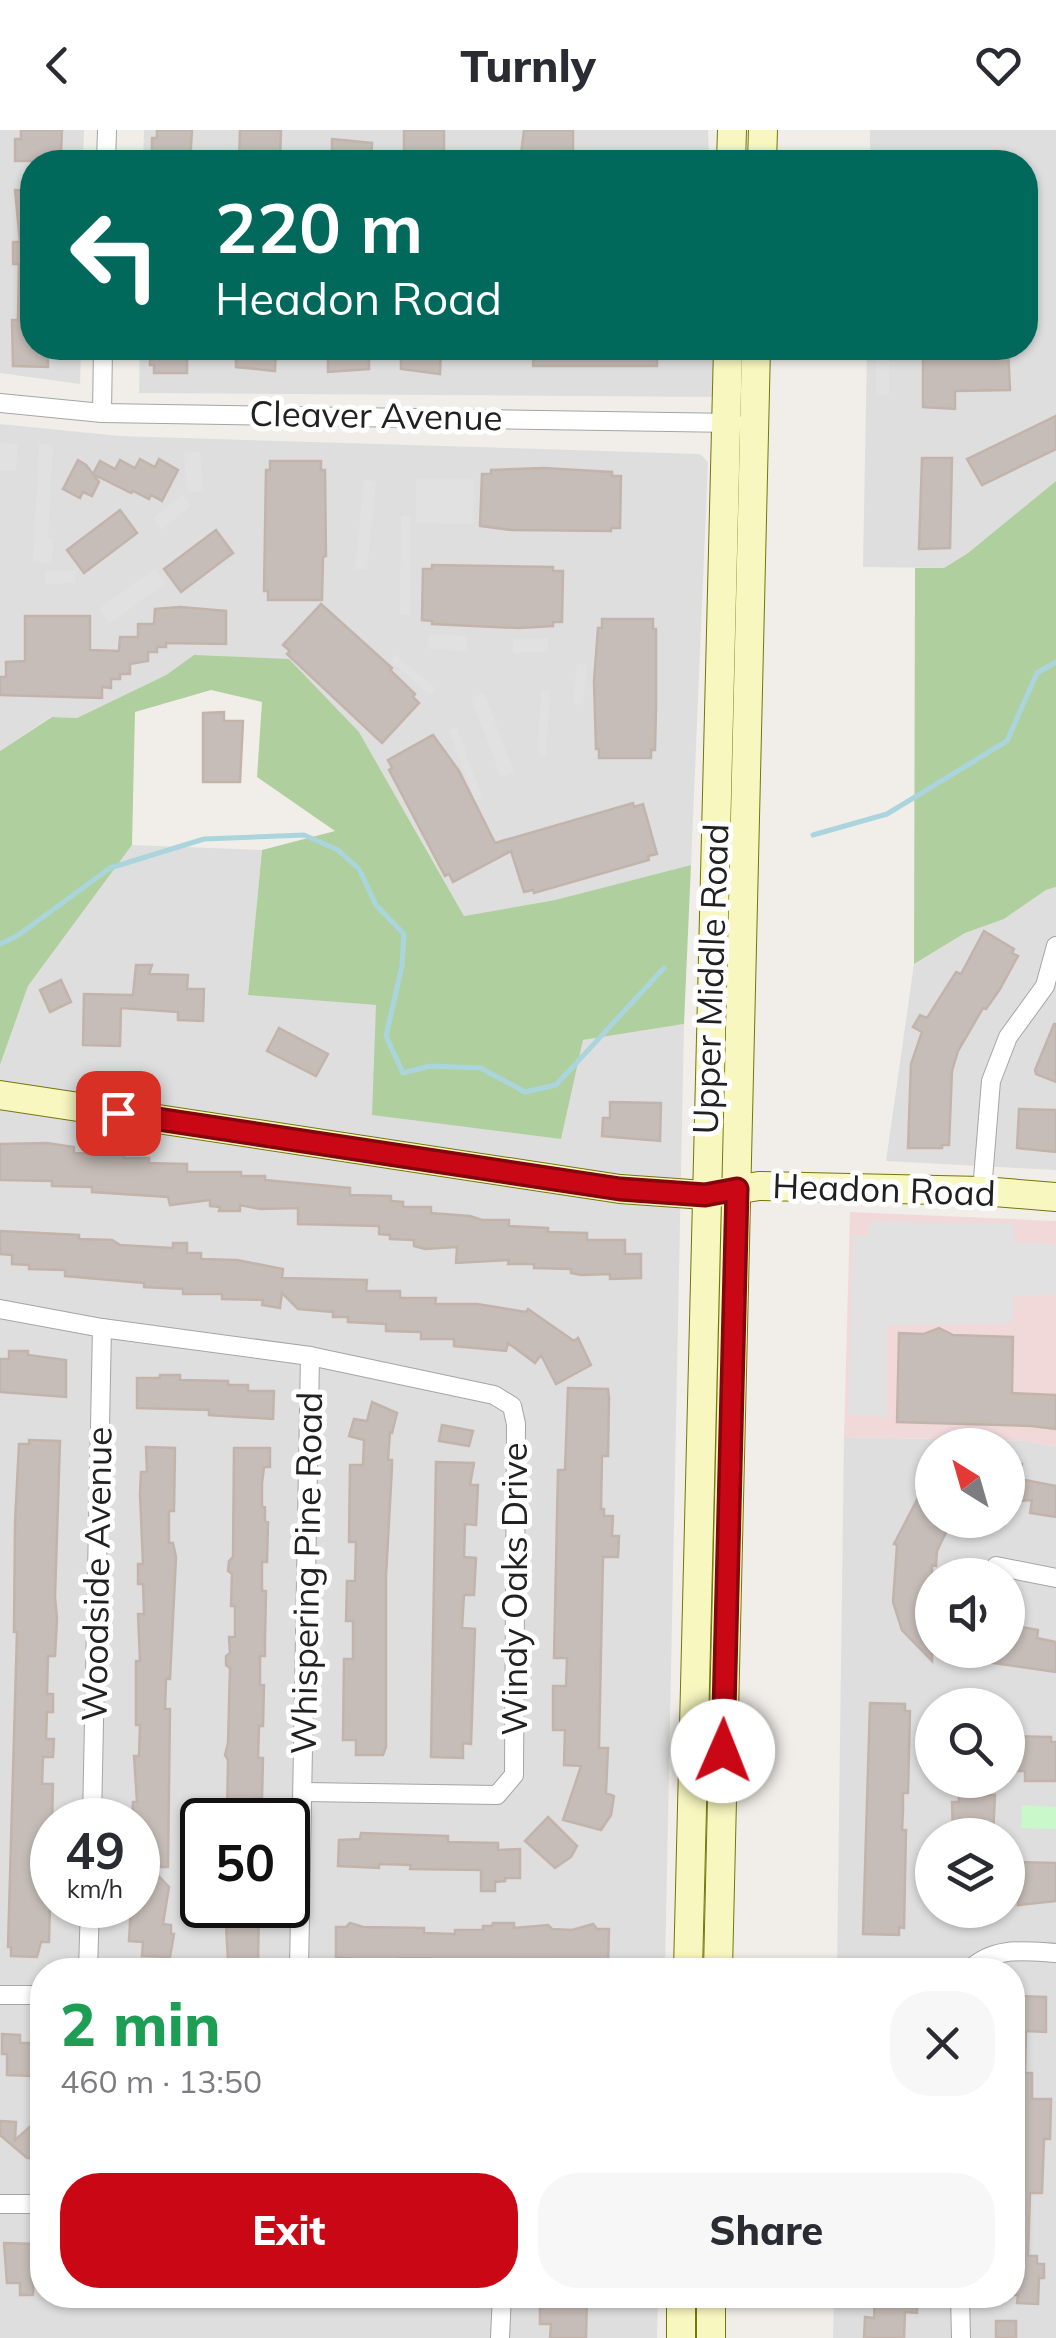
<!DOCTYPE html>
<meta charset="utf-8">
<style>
body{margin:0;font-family:Mulish,sans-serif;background:#f7f7f7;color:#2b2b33;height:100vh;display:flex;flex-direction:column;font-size:38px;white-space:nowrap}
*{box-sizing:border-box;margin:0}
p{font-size:32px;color:#7c7c81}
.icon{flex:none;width:55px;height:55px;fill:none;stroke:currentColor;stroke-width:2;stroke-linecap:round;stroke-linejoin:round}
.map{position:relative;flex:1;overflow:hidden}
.side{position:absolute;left:30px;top:1828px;width:995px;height:350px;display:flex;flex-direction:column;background:#fff;border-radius:40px;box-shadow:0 2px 8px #0004}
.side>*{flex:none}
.banner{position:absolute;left:20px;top:20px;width:1018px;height:210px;border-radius:40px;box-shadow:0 2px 8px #0004;background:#00695c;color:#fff;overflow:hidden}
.needle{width:65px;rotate:323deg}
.fabs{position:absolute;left:915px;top:1298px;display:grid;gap:20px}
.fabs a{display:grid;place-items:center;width:110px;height:110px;border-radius:50%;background:#fff;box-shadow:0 2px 8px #0004;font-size:50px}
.speed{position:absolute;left:30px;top:1668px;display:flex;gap:20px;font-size:50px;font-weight:700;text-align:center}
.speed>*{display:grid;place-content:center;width:130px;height:130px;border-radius:50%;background:#fff;box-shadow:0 2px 8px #0004;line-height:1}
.speed small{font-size:25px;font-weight:400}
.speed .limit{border:5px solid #111;border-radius:15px;background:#fff;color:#111}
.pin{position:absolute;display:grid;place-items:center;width:85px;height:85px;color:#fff;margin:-42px;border-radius:20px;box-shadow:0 5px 15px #0006}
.me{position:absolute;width:110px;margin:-55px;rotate:1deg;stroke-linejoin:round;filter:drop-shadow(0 0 8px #0008)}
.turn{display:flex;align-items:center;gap:35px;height:210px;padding:0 30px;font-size:45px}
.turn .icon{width:130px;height:130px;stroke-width:2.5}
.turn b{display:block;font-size:70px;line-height:85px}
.round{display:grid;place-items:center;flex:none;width:105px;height:105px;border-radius:40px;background:#f7f7f7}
.summary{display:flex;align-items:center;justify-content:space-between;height:170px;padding:0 30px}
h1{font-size:60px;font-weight:800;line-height:75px;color:#1e9e55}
.cta{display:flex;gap:20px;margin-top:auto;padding:20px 30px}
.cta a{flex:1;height:115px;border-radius:40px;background:#ca0815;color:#fff;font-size:40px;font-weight:800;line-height:115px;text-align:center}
.cta a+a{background:#f7f7f7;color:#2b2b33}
header{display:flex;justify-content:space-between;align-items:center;height:130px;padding:0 30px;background:#fff;font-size:45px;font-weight:800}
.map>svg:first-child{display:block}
.residential{fill:#dfdede;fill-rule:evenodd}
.commercial{fill:#f1d9da}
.forest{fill:#b0cf9f}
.park{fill:#c9f8ca}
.parking{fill:#e1e1e1}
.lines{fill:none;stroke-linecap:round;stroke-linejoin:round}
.stream{stroke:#abd5dd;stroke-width:5}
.building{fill:#c6bdb8;stroke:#c3b4ab;stroke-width:2.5}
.street-casing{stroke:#a5a5a5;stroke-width:20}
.secondary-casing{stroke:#73770a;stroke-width:30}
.street{stroke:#fff;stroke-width:18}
.secondary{stroke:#f8f7c0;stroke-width:28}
.route-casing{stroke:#83050e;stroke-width:25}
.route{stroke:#ca0815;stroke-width:18}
.labels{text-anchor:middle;stroke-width:10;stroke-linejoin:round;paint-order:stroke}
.street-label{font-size:35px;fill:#212121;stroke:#fff}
</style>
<header><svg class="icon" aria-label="back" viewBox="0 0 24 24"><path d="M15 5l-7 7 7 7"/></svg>Turnly<svg class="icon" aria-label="heart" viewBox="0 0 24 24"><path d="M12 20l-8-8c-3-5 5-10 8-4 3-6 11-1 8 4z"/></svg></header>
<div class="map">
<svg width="1056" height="2208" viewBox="0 0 1056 2208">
<rect width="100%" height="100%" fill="#f1eee9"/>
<g class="residential">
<polygon points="0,0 84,0 83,32 32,32 32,218 81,218 80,254 0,243"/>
<polygon points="144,0 708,0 709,32 143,32"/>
<polygon points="870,0 1056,0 1056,351 968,423 944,438 863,437 867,218 1025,218 1025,32 870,32"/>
<polygon points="140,218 714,218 715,267 139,263"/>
<polygon points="0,294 120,306 700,324 708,332 691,735 555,770 464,786 359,602 194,525 166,545 77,588 51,587 0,621"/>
<path d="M 132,715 L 262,720 L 248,864 L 377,875 L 583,910 L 684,894 L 665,1840 L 42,1840 L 42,2165 L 658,2165 L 657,2208 L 0,2208 L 0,935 L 28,856 ZM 52,1690 L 138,1690 L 138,1775 L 52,1775 ZM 202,1690 L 288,1690 L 288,1775 L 202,1775 Z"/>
<polygon points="1056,757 1056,1040 886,1031 914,834 965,803 1004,789 1046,760"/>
<path d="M 844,1307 L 1025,1311 L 1056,1317 L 1056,2208 L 833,2208 L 834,2165 L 1012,2165 L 1012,1840 L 837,1840 ZM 932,1315 L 1008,1315 L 1008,1390 L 932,1390 ZM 932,1445 L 1008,1445 L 1008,1520 L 932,1520 ZM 932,1575 L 1008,1575 L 1008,1650 L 932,1650 ZM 932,1705 L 1008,1705 L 1008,1780 L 932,1780 Z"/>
</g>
<polygon class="commercial" points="850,1082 1056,1091 1056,1317 1025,1311 844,1307"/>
<g class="forest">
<polygon points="1056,351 1056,757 1046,760 1004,789 965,803 914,834 915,438 944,438 968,423"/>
<polygon points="194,525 289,529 359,602 464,786 555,770 691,735 684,894 583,910 561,1009 372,985 376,875 248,865 262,720 335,701 257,647 262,572 211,560 135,582 132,715 28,856 0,935 0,621 52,587 77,588 166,545"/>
</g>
<polygon class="park" points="1022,1675 1056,1677 1056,1699 1021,1698"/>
<g class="parking">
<rect x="876" y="218" width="13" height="47"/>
<polygon points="0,313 18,314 16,341 0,341"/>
<polygon points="39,314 53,315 48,408 53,409 52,433 33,432"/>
<polygon points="200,321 203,361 187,362 184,323"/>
<polygon points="416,349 474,349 473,394 416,393"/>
<polygon points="364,350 376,351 367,440 355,439"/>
<polygon points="182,364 191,375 162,400 153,389"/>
<polygon points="401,386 411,386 410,485 400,485"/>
<polygon points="155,438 166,453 109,494 99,479"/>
<polygon points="45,441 76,441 76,453 45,454"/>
<polygon points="429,504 467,506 467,521 428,519"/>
<polygon points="548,508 548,522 513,523 513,509"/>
<polygon points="395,524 436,559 430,565 390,531"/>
<polygon points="577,534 587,535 583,575 573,574"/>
<polygon points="541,560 550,561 546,626 538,625"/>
<polygon points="484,563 514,642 501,647 471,568"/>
<polygon points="457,597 482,668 475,671 449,600"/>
<polygon points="869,1091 1013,1094 1015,1112 1056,1115 1056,1165 1013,1166 1012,1193 887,1196 887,1287 848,1284 853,1105 869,1106"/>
</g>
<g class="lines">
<g class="stream">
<polyline points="813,705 887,684 1007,611 1037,543 1056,532"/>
<polyline points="0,814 17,806 110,738 204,709 304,705 338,720 359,739 376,775 404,804 402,836 386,906 403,943 430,936 481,938 525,962 556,955 664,838"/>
</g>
</g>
<g class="building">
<polygon points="21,0 62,0 61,22 50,22 50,31 15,31 15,9 21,9"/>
<polygon points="157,0 192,0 190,32 157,32 157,29 152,29 152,8 157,8"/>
<polygon points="240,0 281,0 280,32 239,32"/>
<polygon points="404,0 444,0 444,24 440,24 440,32 404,32"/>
<polygon points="524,0 573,0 573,32 520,32"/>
<polygon points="332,9 372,13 371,32 332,32"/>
<polygon points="15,60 32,61 32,218 48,218 48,237 13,236 12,190 18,190 19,134 13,134 13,112 20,112"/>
<polygon points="150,218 187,218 187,243 154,243 154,235 150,235"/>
<polygon points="236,218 276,218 275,241 236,237"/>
<polygon points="328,218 369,218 369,239 328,242"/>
<polygon points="401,218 441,218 440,244 401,239"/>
<polygon points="534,218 657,218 657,236 533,236"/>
<polygon points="923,218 1008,218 1010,260 955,261 955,279 923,277"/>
<polygon points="1056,286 1056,319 982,355 967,329"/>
<polygon points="922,328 952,328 950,418 919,419"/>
<polygon points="140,329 155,337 159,329 178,340 162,371 151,365 149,369 133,361 131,363 93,344 100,331 115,339 120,330 135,338"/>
<polygon points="78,330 86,335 99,352 92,366 83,362 80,368 63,359"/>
<polygon points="270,331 321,331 321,340 325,340 326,426 323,427 322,470 268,470 268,461 264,461 266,340 270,340"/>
<polygon points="543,338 612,342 612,346 621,346 620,398 611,398 611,401 511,400 480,396 482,344 491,344 491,340"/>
<polygon points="120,380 137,403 84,443 67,420"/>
<polygon points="216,400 233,423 181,462 164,439"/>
<polygon points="432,435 553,437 553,441 563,441 562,492 553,492 553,496 518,498 432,494 432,491 422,490 423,439 432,439"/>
<polygon points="321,474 392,538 390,540 415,564 413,567 419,573 382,613 287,524 290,521 283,515"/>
<polygon points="180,477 226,481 226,514 166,513 166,517 157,517 157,522 148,522 148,531 130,534 130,544 120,544 120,549 111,549 111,558 102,557 102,568 0,565 0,547 6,547 6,532 25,531 25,486 90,486 90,520 119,521 120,507 138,507 138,494 154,494 155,479"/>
<polygon points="602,489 653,489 653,499 656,499 656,578 655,620 651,620 651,628 599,628 599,619 596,619 594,551 598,498 602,498"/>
<polygon points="224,582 224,591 243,591 240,652 203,652 203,583"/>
<polygon points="433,605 459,641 495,713 633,673 634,677 643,674 657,724 648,726 649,730 534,763 533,760 524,762 511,721 453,752 449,744 445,746 389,640 392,638 388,630"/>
<polygon points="984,801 1014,819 1012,823 1018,826 1000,859 986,879 983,878 958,921 952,941 949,1015 942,1015 942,1018 908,1018 911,934 922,902 913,897 920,885 927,888 956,842 961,844"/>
<polygon points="136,835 152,835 149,844 188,845 187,859 204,859 203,891 178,890 178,882 121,878 120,916 83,915 84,864 133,865"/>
<polygon points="61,850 71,872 50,882 40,860"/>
<polygon points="1054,894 1056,894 1056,952 1036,944 1035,940"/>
<polygon points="279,898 328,924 316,946 267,921"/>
<polygon points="610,972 661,973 660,1011 602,1006 603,988 610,988"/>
<polygon points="1019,979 1056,980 1056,1022 1017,1018"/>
<polygon points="47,1013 74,1017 74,1023 124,1024 124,1028 149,1028 149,1033 187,1034 187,1042 241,1042 241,1046 265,1046 265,1050 350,1058 350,1065 391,1066 391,1071 403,1072 403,1077 431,1077 431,1083 470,1086 482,1090 509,1090 509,1096 548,1098 548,1102 587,1103 587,1110 625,1110 625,1124 641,1124 641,1148 610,1149 610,1144 581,1145 571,1143 571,1139 534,1138 534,1134 508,1134 509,1130 456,1133 457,1117 425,1119 414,1116 414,1110 390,1109 390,1105 379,1104 379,1096 298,1094 298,1078 260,1079 240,1075 240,1081 219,1081 220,1077 210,1076 210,1070 170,1075 168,1067 92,1062 92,1057 52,1056 52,1051 0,1050 0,1014"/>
<polygon points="0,1101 79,1105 79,1109 112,1110 120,1115 173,1118 173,1113 187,1113 187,1123 201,1123 201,1129 237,1130 283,1139 282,1148 367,1150 366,1161 400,1161 400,1168 436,1168 435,1174 477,1174 526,1182 528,1179 574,1211 578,1208 591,1235 556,1254 541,1225 535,1233 508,1213 506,1221 454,1216 454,1209 421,1209 421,1202 386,1201 386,1194 348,1192 348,1187 333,1187 333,1182 298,1179 282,1163 280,1178 262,1175 263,1170 222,1169 222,1164 183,1164 183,1159 144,1157 144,1153 65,1146 65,1140 29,1139 29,1135 12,1134 12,1125 0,1124"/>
<polygon points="939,1198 953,1205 1013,1207 1012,1263 1056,1265 1056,1299 1031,1296 897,1292 899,1203 924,1204"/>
<polygon points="9,1221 28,1221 28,1225 66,1230 66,1267 0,1262 0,1229 9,1229"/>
<polygon points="160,1245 180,1245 180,1250 228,1251 228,1255 248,1255 248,1261 274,1261 273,1289 209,1285 209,1280 137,1278 137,1248 160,1248"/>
<polygon points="568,1258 608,1259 609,1268 608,1326 602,1326 601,1379 604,1379 604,1386 613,1386 612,1406 619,1406 618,1427 603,1427 599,1618 608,1618 606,1663 614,1666 611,1685 601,1700 563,1690 581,1636 564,1635 565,1600 553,1600 553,1556 566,1556 567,1528 554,1528 558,1340 565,1340"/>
<polygon points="372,1272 397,1283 392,1303 390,1302 388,1330 392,1330 392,1337 386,1446 386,1617 383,1625 356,1625 356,1610 343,1610 344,1529 353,1529 353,1491 346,1491 347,1451 355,1451 356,1412 349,1412 350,1335 363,1335 364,1310 349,1306 354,1289 367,1291"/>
<polygon points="442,1295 473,1301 469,1316 439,1311"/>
<polygon points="29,1310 60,1311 55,1467 57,1488 55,1526 48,1526 47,1564 53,1564 53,1582 47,1582 46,1609 54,1609 53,1627 43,1627 42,1654 53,1654 49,1812 41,1812 37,1827 11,1826 11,1817 8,1817 17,1502 14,1502 15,1392 19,1314 29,1314"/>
<polygon points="146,1317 175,1318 174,1381 169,1381 169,1413 173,1413 176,1427 170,1549 166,1549 165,1579 170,1579 168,1737 150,1737 169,1757 163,1794 171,1795 171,1804 174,1804 170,1827 142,1826 143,1812 129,1811 131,1775 138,1775 138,1690 132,1690 133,1672 137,1672 134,1626 139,1626 140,1595 136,1595 136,1531 140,1531 138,1484 144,1484 143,1454 138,1454 138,1434 143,1434 140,1364 141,1342 147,1342"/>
<polygon points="234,1318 270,1318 270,1337 264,1337 262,1353 262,1376 265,1377 265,1391 268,1392 267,1432 262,1432 262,1461 266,1461 265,1508 265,1526 260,1526 260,1555 264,1555 263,1596 259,1596 258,1628 263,1628 262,1668 256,1668 256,1690 227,1690 228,1630 225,1625 228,1613 230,1538 226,1535 226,1526 230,1523 229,1507 235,1507 235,1476 231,1476 232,1444 228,1441 229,1431 233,1427"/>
<polygon points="436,1332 474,1333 470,1355 478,1355 476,1395 465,1394 464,1427 476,1428 474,1465 464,1465 462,1498 475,1499 471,1614 463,1613 463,1628 431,1627"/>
<polygon points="1022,1334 1020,1349 1056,1356 1056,1387 1030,1383 1032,1370 1016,1371 1015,1377 1008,1376 1008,1335"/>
<polygon points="932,1341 932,1390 952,1390 937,1421 936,1436 932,1435 932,1531 902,1500 893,1472 897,1415 894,1414"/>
<polygon points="1016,1496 1038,1500 1037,1508 1056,1512 1056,1542 958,1528 959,1520 1008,1520 1008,1504 1015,1506"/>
<polygon points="870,1573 905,1574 905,1581 910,1581 908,1663 903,1663 903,1681 902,1700 906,1700 904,1798 899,1797 899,1805 863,1804"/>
<polygon points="1008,1606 1051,1607 1051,1612 1056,1612 1056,1651 1025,1651 1025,1641 1008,1641"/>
<polygon points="959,1665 995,1665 993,1705 953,1705 952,1672 959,1672"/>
<polygon points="548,1687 577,1716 571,1727 555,1738 525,1711"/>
<polygon points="361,1703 448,1706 448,1712 498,1713 498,1720 520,1719 520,1748 505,1748 505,1751 495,1752 495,1761 481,1761 481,1740 410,1739 411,1735 379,1734 379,1738 338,1736 339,1710 360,1709"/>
<polygon points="1012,1732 1056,1733 1056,1771 1018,1775 1019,1768 1011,1767"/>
<polygon points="225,1775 259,1775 258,1832 228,1832"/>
<polygon points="350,1793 363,1797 424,1798 424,1803 455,1804 455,1800 483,1800 483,1796 492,1796 493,1793 514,1793 514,1798 548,1795 552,1799 572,1800 593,1794 597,1799 609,1799 608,1835 549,1834 549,1829 513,1829 513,1833 472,1834 431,1834 431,1828 399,1828 399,1833 386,1832 336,1827 336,1797 346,1797"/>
<polygon points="1012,1866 1046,1867 1046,1902 1026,1901 1025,1943 1032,1943 1032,1969 1051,1969 1050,2009 1044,2009 1042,2063 1030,2063 1028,2126 1037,2126 1037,2134 1044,2134 1044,2148 1039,2148 1038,2174 1017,2173 1018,2165 1012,2165"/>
<polygon points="2,1904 20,1905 20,1913 34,1913 33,1946 7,1945 7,1924 2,1924"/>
<polygon points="42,1986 42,2028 27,2028 0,2005 0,1991 16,1992 15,2010"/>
<polygon points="4,2113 42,2114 42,2134 34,2134 33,2165 20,2165 20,2153 7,2153"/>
<polygon points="550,2165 587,2165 586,2208 550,2208 551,2194 540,2194 540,2176 550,2176"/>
<polygon points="875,2165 917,2165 917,2183 905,2182 904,2208 864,2208 865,2187 874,2188"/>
<rect x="996" y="2191" width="20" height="17"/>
</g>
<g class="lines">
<g class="street-casing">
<g id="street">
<polyline points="106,32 107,0"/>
<polyline points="0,273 102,283 734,293"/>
<polyline points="102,283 103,218"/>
<polyline points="982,1061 991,951 1008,907 1045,856 1056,816"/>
<polyline points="0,1179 102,1198 310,1226 494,1265 512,1276 516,1294 514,1645 497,1665 304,1662"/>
<polyline points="996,1436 1056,1448"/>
<polyline points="92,1690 102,1198"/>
<polyline points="88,1840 90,1775"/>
<polyline points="299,1840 310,1226"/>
<path d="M 969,1840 C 994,1816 1023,1821 1056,1823"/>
<polyline points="0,1865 42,1865"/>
<polyline points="0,2074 42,2074"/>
<polyline points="960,2165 961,2208"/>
<polyline points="500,2208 502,2165"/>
</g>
</g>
<g class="secondary-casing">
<g id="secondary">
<polyline points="731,32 732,0"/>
<polyline points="762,32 763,0"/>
<polyline points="0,965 620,1059 705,1065 759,1056 982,1061 1056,1067"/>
<polyline points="688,1840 728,218"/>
<polyline points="718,1840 756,218"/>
<polyline points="681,2208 681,2165"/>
<polyline points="711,2208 711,2165"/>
</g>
</g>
<use href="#street" class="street"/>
<use href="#secondary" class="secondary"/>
</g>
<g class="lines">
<g class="route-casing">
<polyline id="route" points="118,983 620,1059 705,1065 737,1059 723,1621"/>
</g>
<use href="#route" class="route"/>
</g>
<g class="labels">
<g class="street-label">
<text transform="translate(376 286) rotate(1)" y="12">Cleaver Avenue</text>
<text transform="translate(711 849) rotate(-88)" y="12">Upper Middle Road</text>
<text transform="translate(884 1060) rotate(2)" y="12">Headon Road</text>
<text transform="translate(307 1443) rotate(-89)" y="12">Whispering Pine Road</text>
<text transform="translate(97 1444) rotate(-89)" y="12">Woodside Avenue</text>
<text transform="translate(515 1459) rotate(-90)" y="12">Windy Oaks Drive</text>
</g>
</g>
</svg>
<div class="fabs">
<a><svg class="needle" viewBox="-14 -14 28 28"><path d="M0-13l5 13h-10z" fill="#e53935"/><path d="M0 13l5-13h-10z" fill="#7c7c81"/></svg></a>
<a><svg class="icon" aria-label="sound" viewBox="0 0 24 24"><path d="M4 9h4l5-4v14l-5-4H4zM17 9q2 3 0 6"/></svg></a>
<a><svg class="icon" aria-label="search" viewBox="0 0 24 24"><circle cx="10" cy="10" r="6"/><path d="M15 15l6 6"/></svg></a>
<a><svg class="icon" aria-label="layers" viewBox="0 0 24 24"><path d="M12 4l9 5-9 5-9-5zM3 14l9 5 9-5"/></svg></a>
</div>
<div class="speed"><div>49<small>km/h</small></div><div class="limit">50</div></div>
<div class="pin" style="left:118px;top:983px;background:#d93025"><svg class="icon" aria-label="arrive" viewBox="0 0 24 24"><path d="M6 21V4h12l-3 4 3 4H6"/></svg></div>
<svg class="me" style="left:723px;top:1621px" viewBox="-20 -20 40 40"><circle r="19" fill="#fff"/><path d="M0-13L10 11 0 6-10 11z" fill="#ca0815"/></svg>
<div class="banner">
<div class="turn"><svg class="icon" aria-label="left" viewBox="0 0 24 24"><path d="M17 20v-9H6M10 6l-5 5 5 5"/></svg><div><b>220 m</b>Headon Road</div></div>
</div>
<section class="side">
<div class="summary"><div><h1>2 min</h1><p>460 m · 13:50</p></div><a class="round"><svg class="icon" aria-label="close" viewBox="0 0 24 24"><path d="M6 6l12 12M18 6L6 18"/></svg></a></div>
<div class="cta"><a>Exit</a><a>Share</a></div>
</section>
</div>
